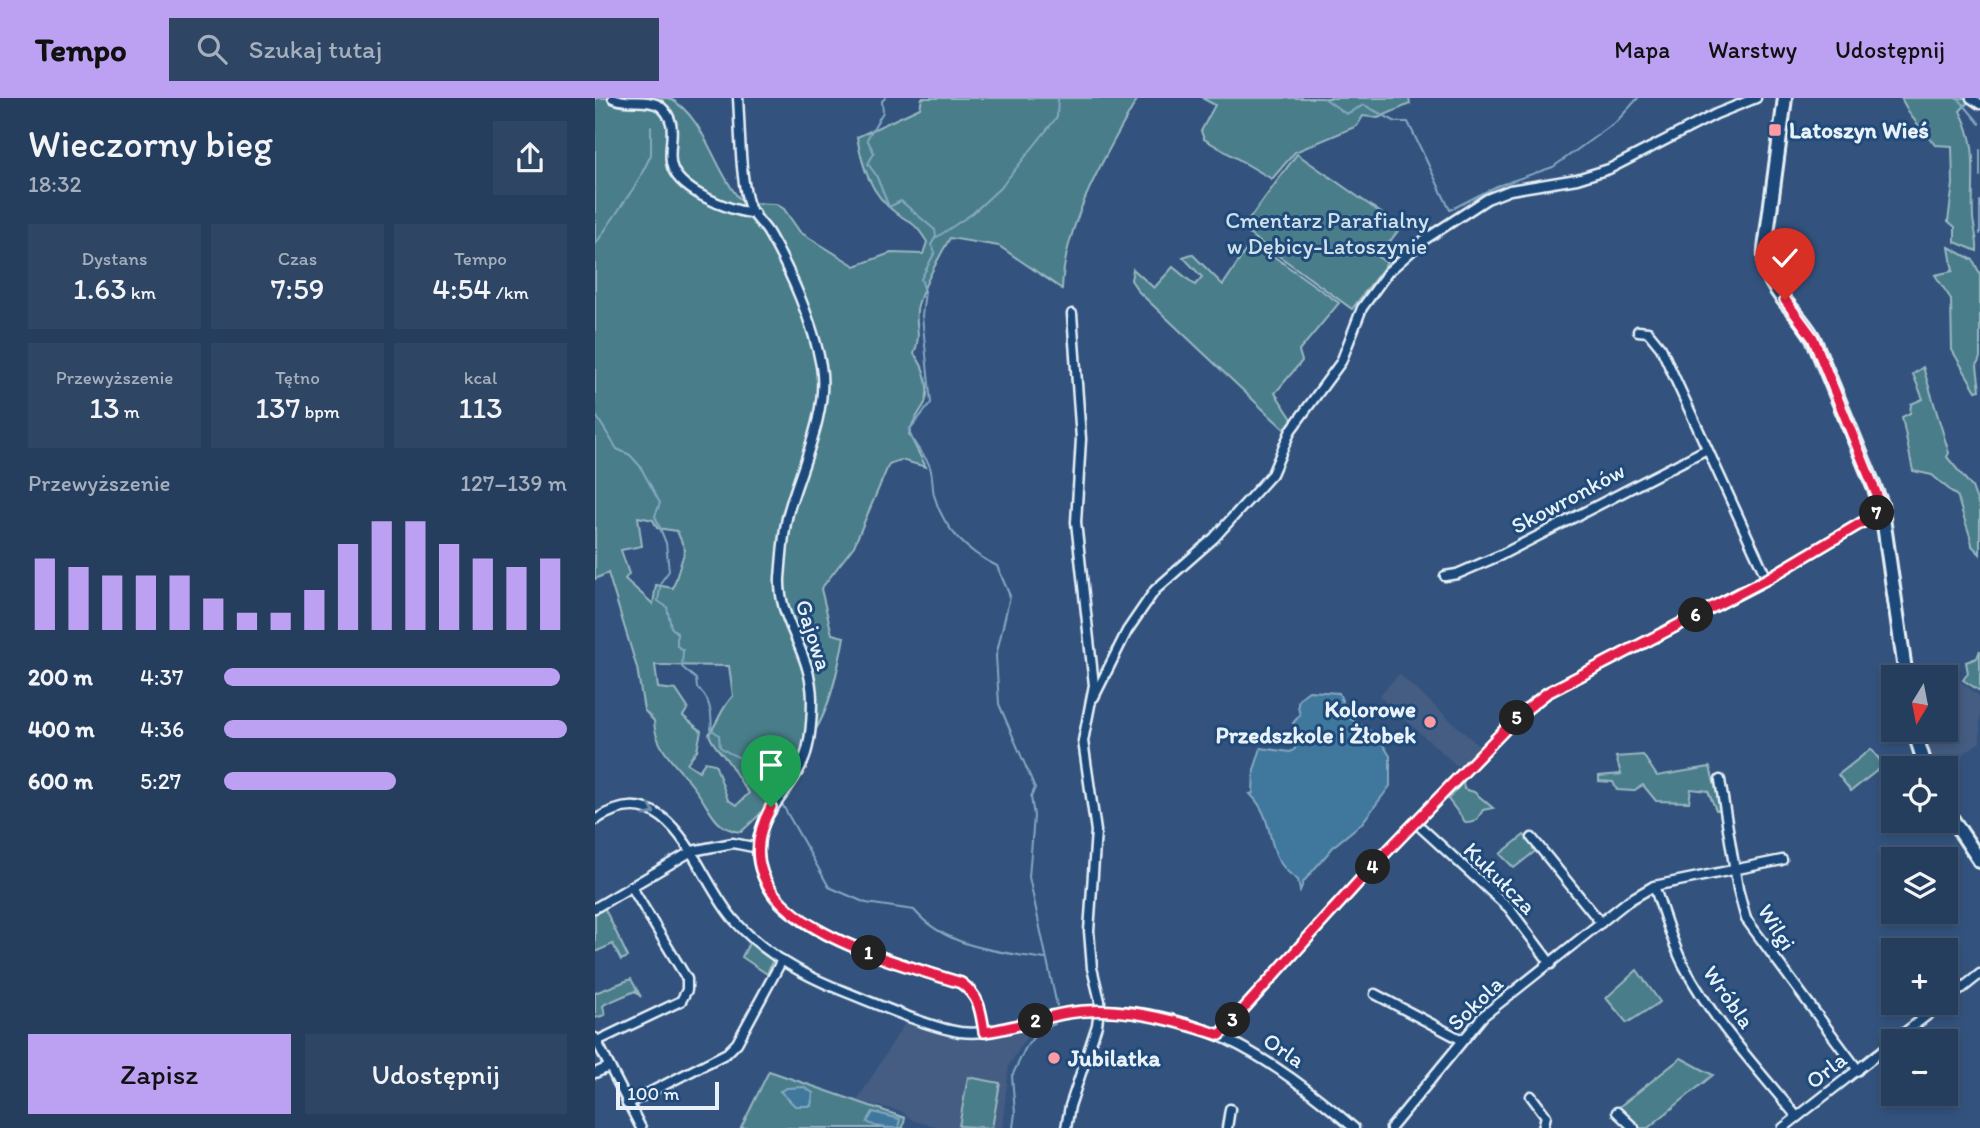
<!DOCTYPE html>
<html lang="pl">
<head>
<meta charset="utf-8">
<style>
	:root { --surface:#263e5e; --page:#2e4564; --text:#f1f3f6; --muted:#a4aebc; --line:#425773; --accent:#bca0f2 }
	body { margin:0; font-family:Itim,sans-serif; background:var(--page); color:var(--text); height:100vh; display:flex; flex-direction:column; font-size:26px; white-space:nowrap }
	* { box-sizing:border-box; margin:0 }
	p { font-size:23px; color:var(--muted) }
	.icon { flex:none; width:38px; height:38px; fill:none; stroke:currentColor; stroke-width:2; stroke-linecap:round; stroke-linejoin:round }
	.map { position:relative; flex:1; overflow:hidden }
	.panel { display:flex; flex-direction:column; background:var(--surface); width:595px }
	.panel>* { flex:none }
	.needle { width:46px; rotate:190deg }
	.buttons { position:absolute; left:1286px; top:567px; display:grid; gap:14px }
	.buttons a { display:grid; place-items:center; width:77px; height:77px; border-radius:0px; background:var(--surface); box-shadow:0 4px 10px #0003,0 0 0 2px var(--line); font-size:35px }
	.scale { position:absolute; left:21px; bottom:18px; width:103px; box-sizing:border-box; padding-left:7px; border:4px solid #e8f1f8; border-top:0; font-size:19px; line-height:24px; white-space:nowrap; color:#e8f1f8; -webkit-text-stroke:5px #1f4a7a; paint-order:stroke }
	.pin { position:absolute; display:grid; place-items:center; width:60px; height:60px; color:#fff; margin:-72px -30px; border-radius:50% 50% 50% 0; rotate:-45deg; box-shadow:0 0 7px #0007 }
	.pin .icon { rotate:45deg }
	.km { position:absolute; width:35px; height:35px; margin:-18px; border-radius:50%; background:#222; color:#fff; font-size:19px; line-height:35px; text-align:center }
	.round { display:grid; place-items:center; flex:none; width:74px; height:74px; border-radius:0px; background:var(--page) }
	.head { display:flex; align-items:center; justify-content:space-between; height:119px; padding:0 28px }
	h1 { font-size:38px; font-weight:600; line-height:52px }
	.figures { display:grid; grid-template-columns:repeat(3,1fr); gap:10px; height:119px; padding:7px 28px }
	.figures div { display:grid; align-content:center; border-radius:0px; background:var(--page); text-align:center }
	.figures b { font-size:30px; font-weight:600 }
	.figures small { font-size:19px; font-weight:400 }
	.figures p { font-size:19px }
	.chart { height:196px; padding:14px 28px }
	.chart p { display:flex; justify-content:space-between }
	.chart svg { width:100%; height:126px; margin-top:7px; stroke:var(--accent); stroke-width:6 }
	.primary-button { display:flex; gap:14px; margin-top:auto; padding:14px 28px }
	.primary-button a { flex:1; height:80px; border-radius:0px; background:var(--accent); color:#111; font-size:28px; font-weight:600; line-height:80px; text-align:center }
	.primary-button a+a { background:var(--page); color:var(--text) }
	ul { padding:0 28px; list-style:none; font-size:23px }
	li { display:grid; grid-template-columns:112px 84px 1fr; align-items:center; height:52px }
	li i { height:18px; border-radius:9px; background:var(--accent) }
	header { display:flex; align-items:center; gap:42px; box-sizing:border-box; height:98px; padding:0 35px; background:var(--accent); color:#111 }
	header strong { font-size:33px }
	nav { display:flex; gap:38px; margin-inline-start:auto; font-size:24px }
	.search { width:490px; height:63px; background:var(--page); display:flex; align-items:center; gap:18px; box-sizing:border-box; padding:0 24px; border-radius:0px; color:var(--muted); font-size:26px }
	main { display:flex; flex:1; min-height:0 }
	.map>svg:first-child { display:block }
	.built { fill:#445d83 }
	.green { fill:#4a7d8a; stroke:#99b7c1; stroke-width:2; fill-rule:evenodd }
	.water { fill:#41789d; stroke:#84a8c1; stroke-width:2 }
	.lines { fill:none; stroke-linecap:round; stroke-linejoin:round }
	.stream { stroke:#84a8c1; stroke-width:2 }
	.street-casing { stroke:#e8f1f8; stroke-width:13 }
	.secondary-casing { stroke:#e8f1f8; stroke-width:18 }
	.street { stroke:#1f4a7a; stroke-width:8 }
	.secondary { stroke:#1f4a7a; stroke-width:12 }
	.oneway { stroke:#6f8dac }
	.route-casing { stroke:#fff; stroke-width:14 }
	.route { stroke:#e11d48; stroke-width:9 }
	.poi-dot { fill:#ff9aa2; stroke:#1f4a7a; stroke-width:2.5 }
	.labels { text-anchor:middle; stroke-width:6; stroke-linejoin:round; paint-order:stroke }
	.poi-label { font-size:23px; font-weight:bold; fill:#e8f1f8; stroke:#1f4a7a; text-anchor:start }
	.park-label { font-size:23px; fill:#d0e0e8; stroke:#1f4a7a }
	.street-label { font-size:23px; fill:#e8f1f8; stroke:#1f4a7a }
</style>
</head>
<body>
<header>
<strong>Tempo</strong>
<div class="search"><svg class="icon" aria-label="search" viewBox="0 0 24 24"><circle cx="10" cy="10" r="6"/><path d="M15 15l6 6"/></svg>Szukaj tutaj</div>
<nav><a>Mapa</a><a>Warstwy</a><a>Udostępnij</a></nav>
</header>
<main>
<section class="panel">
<div class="head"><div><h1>Wieczorny bieg</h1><p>18:32</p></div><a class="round"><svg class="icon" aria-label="share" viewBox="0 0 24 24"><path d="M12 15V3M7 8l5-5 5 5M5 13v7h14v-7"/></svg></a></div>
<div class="figures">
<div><p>Dystans</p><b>1.63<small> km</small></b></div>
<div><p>Czas</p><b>7:59</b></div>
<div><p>Tempo</p><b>4:54<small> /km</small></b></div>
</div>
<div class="figures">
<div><p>Przewyższenie</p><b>13<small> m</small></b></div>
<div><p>Tętno</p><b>137<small> bpm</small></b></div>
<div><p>kcal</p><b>113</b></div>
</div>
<div class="chart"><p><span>Przewyższenie</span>127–139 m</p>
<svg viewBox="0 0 160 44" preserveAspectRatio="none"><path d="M5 44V19M15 44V22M25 44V25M35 44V25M45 44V25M55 44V33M65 44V38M75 44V38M85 44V30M95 44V14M105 44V6M115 44V6M125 44V14M135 44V19M145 44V22M155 44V19"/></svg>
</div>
<ul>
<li><b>200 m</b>4:37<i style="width:98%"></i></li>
<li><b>400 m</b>4:36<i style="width:100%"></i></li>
<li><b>600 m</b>5:27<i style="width:50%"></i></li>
</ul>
<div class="primary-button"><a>Zapisz</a><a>Udostępnij</a></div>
</section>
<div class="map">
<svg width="1385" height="1030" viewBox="0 0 1385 1030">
	<rect width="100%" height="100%" fill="#33537e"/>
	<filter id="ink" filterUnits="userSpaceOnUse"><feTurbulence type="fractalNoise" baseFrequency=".0143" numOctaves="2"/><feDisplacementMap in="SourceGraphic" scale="14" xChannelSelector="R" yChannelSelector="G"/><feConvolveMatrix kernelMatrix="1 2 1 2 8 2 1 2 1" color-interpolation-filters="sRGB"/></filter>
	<g filter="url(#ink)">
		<g class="built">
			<path d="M1350,575L1352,580L1359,578L1385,599V644L1352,667L1338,670L1326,632H1351V579H1328Z"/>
			<path d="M804,576L886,650L869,668L861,667L784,598Z"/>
			<path d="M311,923L356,939L376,941L437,930L414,967L407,1030H349L319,1023L306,1013L262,1003Z"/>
		</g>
		<g class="green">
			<path d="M0,0H74C109,18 119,70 143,99L150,105L181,106L189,111L205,134L260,168L296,155L328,156L332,144C320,125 319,127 301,115C276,97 267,68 262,39L325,10L327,0H543C511,55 469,127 467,191L404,148L355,140C346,155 324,196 322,212C320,230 327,235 319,256C329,267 336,291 330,305C324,316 317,323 314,336L331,369L306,362L294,366L259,448L226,491L237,536L249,539C244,567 233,625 211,643C203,679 173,710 146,734C137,733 128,730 122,723C114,714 108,701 100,691C84,669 60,652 59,623L49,612L42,570L13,475L0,481ZM43,419L58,422L62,430L82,433L90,452L78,490L61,487L58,506L30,481L34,476L26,452L47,448ZM60,567L134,568L138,598C126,610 124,623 114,636C118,649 127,654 134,665C141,675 145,685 154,695L142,707L133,702L120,666L110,664L104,673L92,665L102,652L106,633L88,618L93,610L81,592L63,590Z"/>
			<path d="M607,0H814L815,6L783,20L768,18L762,28L700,54L677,81L609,41L606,33L620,7Z"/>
			<path d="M1306,0H1377L1365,13C1385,51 1376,79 1378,120C1379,131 1383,142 1382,153L1360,144V129L1353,123L1358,86L1357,48L1340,47L1316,18Z"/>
			<path d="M702,56L806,129L783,159L792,165L757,211L647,131Z"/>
			<path d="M657,143L744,205L704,253L707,263L680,295L697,321L690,332L544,194L536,182L538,171L559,190L578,169L600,187L607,179L588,159L597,156L628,187Z"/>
			<path d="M1354,149L1378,162L1385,176V259L1382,268L1385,292L1381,293L1357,252L1356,201L1340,177L1358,173Z"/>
			<path d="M1328,269L1354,355L1352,359L1377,389L1385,411V456L1377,448C1378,442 1365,412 1363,399L1337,377L1318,373L1307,319L1315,315L1316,306L1328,301L1318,276Z"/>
			<path d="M1385,552V593L1368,582L1373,575L1371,564L1382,560Z"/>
			<path d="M1276,651L1289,667L1256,693L1243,677Z"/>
			<path d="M1048,657L1062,678L1115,669L1126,712H1121L1113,693L1096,691L1094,704L1061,703L1048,687L1038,693L1022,692L1018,684L1004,683V678L1026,676L1021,659Z"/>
			<path d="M868,684L869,691L879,694L898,710L888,712C884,718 882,725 871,725L853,701Z"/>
			<path d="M929,737L943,751L919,770L905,756Z"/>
			<path d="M9,809L33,859L26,862L18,846L0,854V814Z"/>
			<path d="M153,840L178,861L172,876L147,859L154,845Z"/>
			<path d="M1042,872L1065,904L1032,925L1011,900Z"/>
			<path d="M36,881L46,899L40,893L10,906L8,908L10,917L0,920V895Z"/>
			<path d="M1086,960L1118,977L1053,1030H1042L1024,1009Z"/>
			<path d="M174,973L310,1020L308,1030H146Z"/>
			<path d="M373,979L405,985L397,1030L364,1028Z"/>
		</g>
		<g class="water">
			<path d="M714,593L744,595L754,620L782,637L795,658V688L767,725L740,747L709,783L705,793L703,782C666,758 684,724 655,696L658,695L659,672L666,650L695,654L700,651L703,630L698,625L705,617C701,603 702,601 714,593Z"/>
			<path d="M209,989L218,995L216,1008H200L185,993L192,990Z"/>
			<path d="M278,1014L305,1021L303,1030C291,1030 282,1030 272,1024Z"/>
		</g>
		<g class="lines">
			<g class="stream">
				<path d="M290,0L287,3L288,14L272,41L279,55L273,66L281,77L294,109L306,103L340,132L341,138L336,147L340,154L326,181L330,193L327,218L336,305L314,332C318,350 331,356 335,369C338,378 337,388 339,397C348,430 371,453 402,468L415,498L401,558L404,606L440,690L436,699L439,718L434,779L462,908"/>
				<path d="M729,0L751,16L769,7L801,24H813L855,112L902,88L958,69L1021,24L1043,0"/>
				<path d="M1363,0L1385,26"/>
				<path d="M1385,52V78"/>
				<path d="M1385,103V136"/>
				<path d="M342,139L378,115L407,88L462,19L463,0"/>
				<path d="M0,147L42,85L56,57V29"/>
				<path d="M0,316L22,351L35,357L45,368L65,405L60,418L71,445L74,473L66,484L63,503L72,509L76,529L82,535V548L88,552L87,569L101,581L102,590C114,597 118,617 116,631L124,637L125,649C139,660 156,662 170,674L169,685L180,699"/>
				<path d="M187,706L234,789L271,805L319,812C351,850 405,854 451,861"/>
				<path d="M418,1030L420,1015L417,978L431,949L444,932L460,926"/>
			</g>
			<defs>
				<g id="street">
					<path d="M18,0C33,7 51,0 65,8C85,25 73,43 76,64C80,93 135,112 160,116"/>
					<path d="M143,0C145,28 145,86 155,110C159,119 169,127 174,136C195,172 219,227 226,268C234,312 206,370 194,412C188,432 187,458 185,480C183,523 216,552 217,601C217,622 216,649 206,668C183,712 142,733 174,791C198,837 317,869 366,885C384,898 386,913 389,934"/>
					<path d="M1376,0L1385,6"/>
					<path d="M1043,233L1053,234L1066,250L1172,481"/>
					<path d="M850,478L862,476L906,457L1112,351"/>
					<path d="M499,599L532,533L560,492L619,440L677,376L696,332L746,264L767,210L793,174L810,159L829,142L892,101L915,92L982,81L1014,71L1121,16L1161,0"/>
					<path d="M1125,682L1143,791L1151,821L1263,972"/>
					<path d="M0,722C78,671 101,780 140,823C165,851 201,873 236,888C269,901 332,929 365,934C404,939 441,918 479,914C595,903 676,959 759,1030"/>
					<path d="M821,725L914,810L956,866"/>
					<path d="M937,740L1006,825"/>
					<path d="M1059,788C1069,815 1076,843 1089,868C1118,923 1163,971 1202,1019"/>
					<path d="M0,810L97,753L138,745L163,750"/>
					<path d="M780,896L867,942"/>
					<path d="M1351,903L1385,876"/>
					<path d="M625,937L776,770L923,618L952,595L1172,481L1288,412"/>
					<path d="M0,940L46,1030"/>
					<path d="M2,943L86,903L92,892V881L36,788"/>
					<path d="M1299,943L1348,905"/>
					<path d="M0,975L14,969"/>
					<path d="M936,998L951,1018L948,1030"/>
					<path d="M32,1006L132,955L142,945L187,862"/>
					<path d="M1022,1014L1039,1030"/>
					<path d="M471,1030L475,1008L502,927L505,903L497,870L494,833L501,733L488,643L499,587L481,424L486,341L477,216"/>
					<path d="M632,1030L635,1011"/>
					<path d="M796,1030L888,918L1033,803L1059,788L1187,762"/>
					<path d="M1188,1030L1298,944"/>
				</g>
				<g id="secondary">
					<path d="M1190,0L1170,151C1167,191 1201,209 1218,240L1286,406L1311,579"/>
					<path d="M1319,632L1331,670"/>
					<path d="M1351,712L1385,763"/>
				</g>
			</defs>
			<use href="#street" class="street-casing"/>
			<use href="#secondary" class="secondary-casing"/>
			<use href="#street" class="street"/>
			<use href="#secondary" class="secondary"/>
		</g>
		<defs><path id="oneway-chevron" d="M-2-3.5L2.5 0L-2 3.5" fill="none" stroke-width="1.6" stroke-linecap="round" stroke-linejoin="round" transform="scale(1.75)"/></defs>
		<use class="oneway" href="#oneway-chevron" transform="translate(55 713) rotate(24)"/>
	</g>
	<g class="lines" filter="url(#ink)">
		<defs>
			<path id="route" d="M176,709C115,821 292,861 366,885C384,898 386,912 389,934C417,931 444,920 472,915C522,906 579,922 625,937L776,770L923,618L952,595L1172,481L1288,412L1218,240L1190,202"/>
		</defs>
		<use href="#route" class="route-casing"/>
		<use href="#route" class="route"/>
	</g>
	<g class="poi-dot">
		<rect x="1173" y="25" width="14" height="14" rx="3.5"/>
		<circle cx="835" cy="624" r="7"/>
		<circle cx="459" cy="960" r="7"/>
	</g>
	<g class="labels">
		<g class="poi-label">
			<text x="1194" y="40">Latoszyn Wieś</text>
			<text x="821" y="619" text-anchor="end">Kolorowe<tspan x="821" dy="26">Przedszkole i Żłobek</tspan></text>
			<text x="473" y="968">Jubilatka</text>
		</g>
		<g class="park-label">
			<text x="732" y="130">Cmentarz Parafialny<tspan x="732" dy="26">w Dębicy-Latoszynie</tspan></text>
		</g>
		<g class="street-label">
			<text transform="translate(973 400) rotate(-28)" y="8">Skowronków</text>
			<text transform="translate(219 537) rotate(72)" y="8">Gajowa</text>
			<text transform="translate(905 780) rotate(45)" y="8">Kukułcza</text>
			<text transform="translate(1182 829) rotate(58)" y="8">Wilgi</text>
			<text transform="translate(1134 899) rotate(55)" y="8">Wróbla</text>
			<text transform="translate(880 905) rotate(-44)" y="8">Sokola</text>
			<text transform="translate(689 952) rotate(34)" y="8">Orla</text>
			<text transform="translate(1231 972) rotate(-38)" y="8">Orla</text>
		</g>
	</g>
</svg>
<div class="buttons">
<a><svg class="needle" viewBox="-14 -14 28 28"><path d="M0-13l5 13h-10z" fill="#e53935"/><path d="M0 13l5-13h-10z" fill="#a4aebc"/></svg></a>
<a><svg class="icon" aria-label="locate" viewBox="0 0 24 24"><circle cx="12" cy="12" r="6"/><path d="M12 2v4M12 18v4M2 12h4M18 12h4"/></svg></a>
<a><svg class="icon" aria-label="layers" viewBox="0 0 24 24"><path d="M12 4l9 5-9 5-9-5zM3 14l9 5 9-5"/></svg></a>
<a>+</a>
<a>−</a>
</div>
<div class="scale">100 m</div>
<div class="pin" style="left:176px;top:709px;background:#1e9e55"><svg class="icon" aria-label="arrive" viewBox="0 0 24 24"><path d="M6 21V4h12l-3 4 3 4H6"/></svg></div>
<div class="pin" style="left:1190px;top:202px;background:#d93025"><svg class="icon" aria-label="check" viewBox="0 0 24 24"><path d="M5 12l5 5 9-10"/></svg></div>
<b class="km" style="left:274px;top:855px">1</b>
<b class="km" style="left:441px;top:923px">2</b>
<b class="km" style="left:638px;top:922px">3</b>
<b class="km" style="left:778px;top:769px">4</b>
<b class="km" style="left:922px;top:620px">5</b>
<b class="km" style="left:1101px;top:517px">6</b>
<b class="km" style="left:1282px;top:415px">7</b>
</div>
</main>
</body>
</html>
